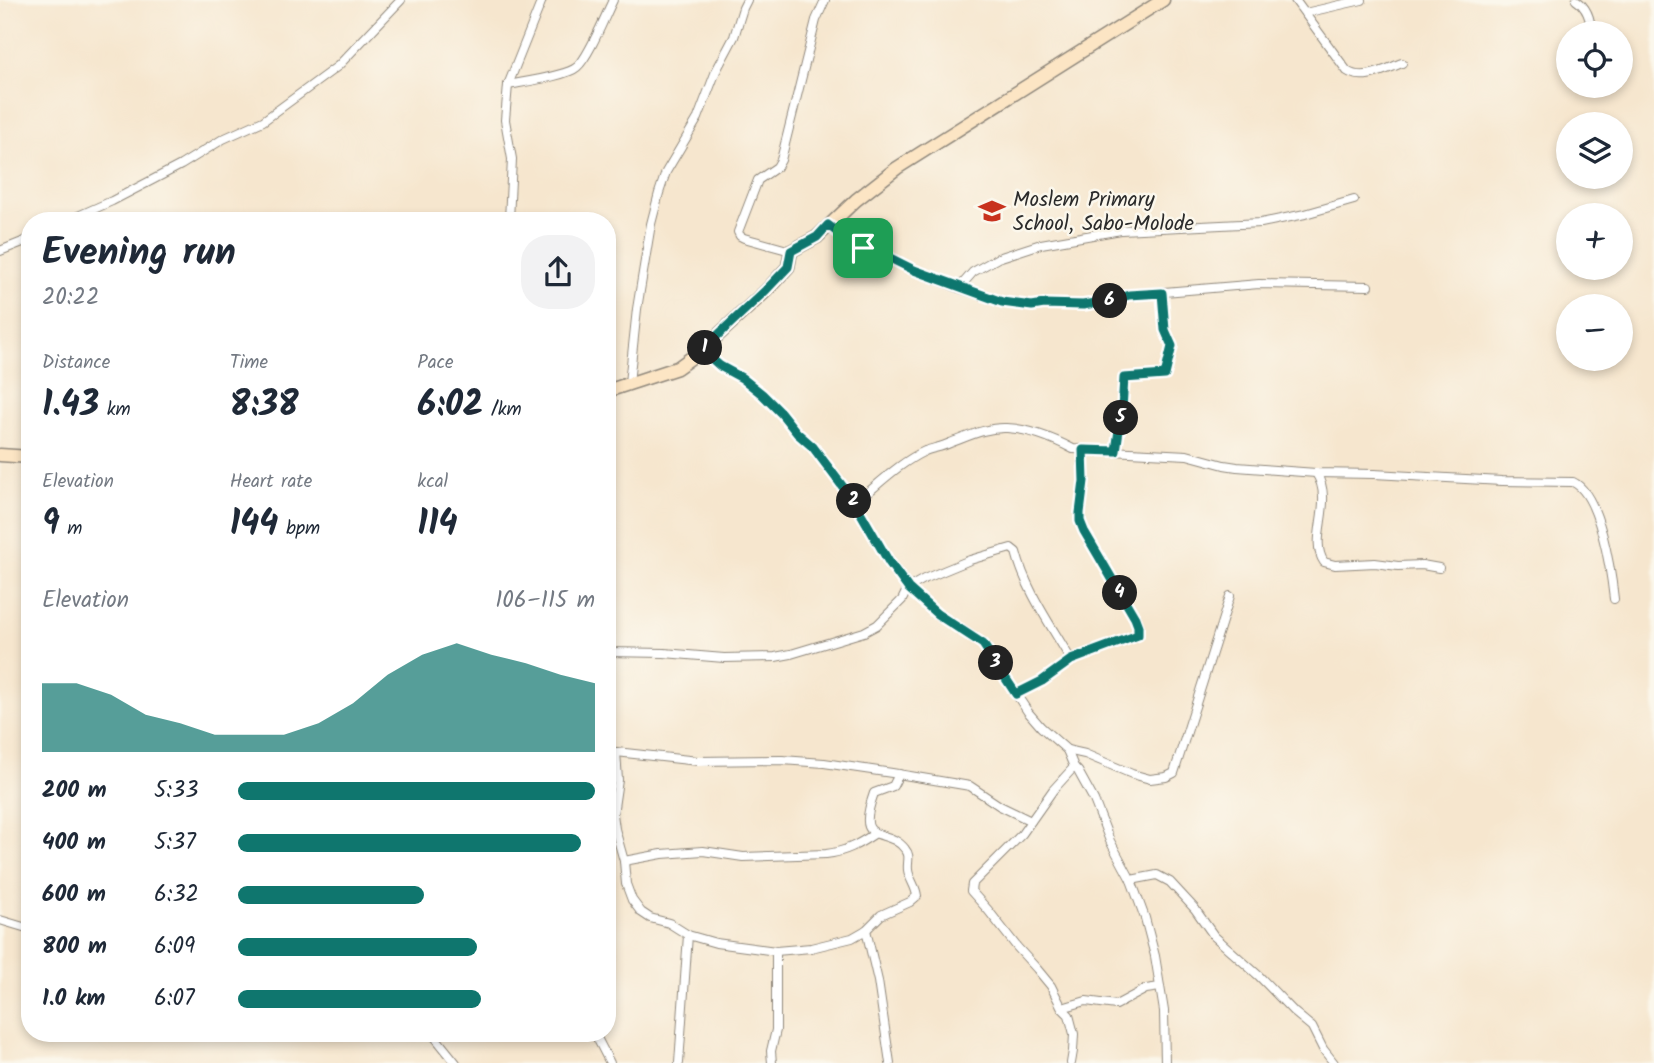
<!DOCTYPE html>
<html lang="en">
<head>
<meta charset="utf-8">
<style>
	:root { --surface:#fff; --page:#f2f2f3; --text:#1f2937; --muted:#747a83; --accent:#0f766e }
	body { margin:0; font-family:Kalam,sans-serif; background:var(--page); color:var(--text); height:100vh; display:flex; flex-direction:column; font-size:26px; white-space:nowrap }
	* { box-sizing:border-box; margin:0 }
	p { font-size:23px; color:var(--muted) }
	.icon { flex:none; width:38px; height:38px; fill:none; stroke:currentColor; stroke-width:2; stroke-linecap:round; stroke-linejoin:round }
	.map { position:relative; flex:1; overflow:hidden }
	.panel { position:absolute; left:21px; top:212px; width:595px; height:830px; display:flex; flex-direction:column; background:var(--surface); border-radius:28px; box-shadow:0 4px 10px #0003 }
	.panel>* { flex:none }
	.controls { position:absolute; left:1556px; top:21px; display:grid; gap:14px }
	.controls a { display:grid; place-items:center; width:77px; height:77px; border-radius:50%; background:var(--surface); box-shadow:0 4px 10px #0003; font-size:35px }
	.pin { position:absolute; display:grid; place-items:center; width:60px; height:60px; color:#fff; margin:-30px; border-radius:14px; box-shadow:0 4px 10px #0006 }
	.km { position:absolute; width:35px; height:35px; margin:-18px; border-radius:50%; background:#222; color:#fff; font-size:19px; line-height:35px; text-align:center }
	.round { display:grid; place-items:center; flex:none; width:74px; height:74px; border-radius:28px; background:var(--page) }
	.overview { display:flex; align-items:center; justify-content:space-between; height:119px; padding:0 21px }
	h1 { font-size:38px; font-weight:700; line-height:52px }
	.stats { display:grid; grid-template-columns:repeat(3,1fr); gap:10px; height:119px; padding:7px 21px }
	.stats div { display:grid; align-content:center }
	.stats b { font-size:35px; font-weight:700 }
	.stats small { font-size:19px; font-weight:400 }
	.stats p { font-size:19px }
	.chart { height:196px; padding:14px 21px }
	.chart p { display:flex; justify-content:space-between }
	.chart svg { width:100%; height:126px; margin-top:7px; fill:var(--accent); opacity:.7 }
	ul { padding:0 21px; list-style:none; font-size:23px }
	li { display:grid; grid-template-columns:112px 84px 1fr; align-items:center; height:52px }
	li i { height:18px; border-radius:9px; background:var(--accent) }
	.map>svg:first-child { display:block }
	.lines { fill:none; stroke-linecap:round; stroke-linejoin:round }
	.street-casing { stroke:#90887c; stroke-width:10 }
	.secondary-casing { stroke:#90887c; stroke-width:15 }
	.street { stroke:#fff; stroke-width:8 }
	.secondary { stroke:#fce5c4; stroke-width:12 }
	.route-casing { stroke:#fff; stroke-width:14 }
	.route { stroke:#0f766e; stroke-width:9 }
	.labels { text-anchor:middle; stroke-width:5; stroke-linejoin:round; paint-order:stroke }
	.poi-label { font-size:21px; fill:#2b2b2b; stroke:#fbf7ec; text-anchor:start }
</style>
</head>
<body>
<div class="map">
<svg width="1654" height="1063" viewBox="0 0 1654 1063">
	<rect width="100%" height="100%" fill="#fbf7ec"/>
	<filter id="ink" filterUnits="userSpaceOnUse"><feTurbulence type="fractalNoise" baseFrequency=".0143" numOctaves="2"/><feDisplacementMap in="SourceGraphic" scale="14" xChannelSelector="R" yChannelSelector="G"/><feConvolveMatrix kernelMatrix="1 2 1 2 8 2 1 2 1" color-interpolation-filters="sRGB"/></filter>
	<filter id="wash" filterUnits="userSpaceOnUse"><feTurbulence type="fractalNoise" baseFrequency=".00686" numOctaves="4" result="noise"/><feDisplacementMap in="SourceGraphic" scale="28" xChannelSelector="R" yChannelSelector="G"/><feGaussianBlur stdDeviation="1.57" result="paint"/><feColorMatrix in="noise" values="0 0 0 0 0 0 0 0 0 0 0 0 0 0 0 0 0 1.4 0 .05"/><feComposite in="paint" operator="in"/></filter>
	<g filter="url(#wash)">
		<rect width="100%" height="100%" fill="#f6e6ce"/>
	</g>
	<g filter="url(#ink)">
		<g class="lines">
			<defs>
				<g id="street">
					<path d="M1295,0L1347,71C1363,82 1386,69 1402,63"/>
					<path d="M1576,0C1588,8 1591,20 1591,33"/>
					<path d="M1305,13L1362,0"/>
					<path d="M508,85C523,82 567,76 577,67C589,57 605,16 613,0"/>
					<path d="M69,220L112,201L181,165L223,139L263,121L338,66L401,0"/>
					<path d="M509,220L512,159L505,120L508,85L542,0"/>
					<path d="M828,225L849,241L863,248L882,254L914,270L959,288L1002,302L1032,306L1044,304L1083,305L1113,300L1129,295L1259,284L1368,286"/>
					<path d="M0,251L30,239"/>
					<path d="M791,251L744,238L740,236L738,232L758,180L777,167L781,160L816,20L825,0"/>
					<path d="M959,288L973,272L998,258L1041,244L1121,230L1261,223L1305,214L1354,200"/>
					<path d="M702,350L720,366L742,378L762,394L781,413L797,433L813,447L855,503L889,562L908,588L937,614L983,644L1028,712L1041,727L1067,750L1074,767L1078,771L1094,800L1110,841L1131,880L1145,918L1155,956L1164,1011L1165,1063"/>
					<path d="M629,383L637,309L651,224L659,193L666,172L698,118L716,71L734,37L743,8L747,0"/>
					<path d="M1116,451L1122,409L1124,378L1165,375L1172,346L1165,330L1162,293"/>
					<path d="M1316,473C1335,502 1308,539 1324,562L1335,565L1375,563L1398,566L1422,565L1439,568"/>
					<path d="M855,503C877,486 899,463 925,451C933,448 942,447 950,443C969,436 987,427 1007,428C1029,429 1054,439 1073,449L1187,455L1224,465L1237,467L1316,473L1374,474L1502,481L1573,482C1600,494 1611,572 1614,599"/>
					<path d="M607,652L664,653L724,658L775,657L791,654L864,632L877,625L902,600L908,588L924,579L970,560L1011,548L1016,552C1026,591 1051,625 1071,660"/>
					<path d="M1016,694L1042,681L1071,660L1138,635V626L1135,618L1084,531L1080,521V513L1084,481L1083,450"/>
					<path d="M1067,750L1085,754L1132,774L1150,779L1166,777L1174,773L1230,596"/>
					<path d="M607,751L698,761L782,760L824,763L892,773L970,786L1000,806L1031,821"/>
					<path d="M616,752L618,780L613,814L615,829L624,861L626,884L632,900L641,912L650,918L669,923L688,935L716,943L776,951L811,948L852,938L866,930L881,915L910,902L917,896C916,886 909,879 908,870C907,861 911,856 905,849C887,825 854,849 874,793L893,786L899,774"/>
					<path d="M624,861L662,854L703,851L743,857L826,854C845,852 859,844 874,834"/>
					<path d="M1131,880L1157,875L1170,882L1195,909L1214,936L1259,976L1294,1012L1312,1027L1323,1049L1334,1063"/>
					<path d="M0,920L30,929"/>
					<path d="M866,930L878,981L890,1063"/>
					<path d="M1062,1008L1086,1001L1116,1005L1146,989L1160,987"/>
					<path d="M431,1032L456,1063"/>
					<path d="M594,1032L610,1063"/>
					<path d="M679,1063L688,935"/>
					<path d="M772,1063L771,1051L776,1030V951"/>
					<path d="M1071,1063L1073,1051L1074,1034L1069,1015L1062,1008L1051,986L1037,969L1017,947L988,910L971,891L972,884L1022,834L1053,790L1074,767"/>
				</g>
				<g id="secondary">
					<path d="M607,391L677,368L702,350L767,290L788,267L791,251L817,237L856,200L897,168L1163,0"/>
					<path d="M0,455L30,457"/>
				</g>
			</defs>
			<use href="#street" class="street-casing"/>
			<use href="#secondary" class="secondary-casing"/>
			<use href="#street" class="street"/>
			<use href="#secondary" class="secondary"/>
		</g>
	</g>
	<g class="lines" filter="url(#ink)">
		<defs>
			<path id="route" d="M828,225L849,241L863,248L882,254L914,270L1002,302L1032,306L1044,304L1083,305L1113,300L1129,295L1162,293L1165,330L1172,346L1165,375L1124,378L1122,409L1116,451L1083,450L1084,481L1080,513V521L1084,531L1135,618L1138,626V635L1071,660L1042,681L1016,694L983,644L937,614L908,588L889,562L855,503L813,447L797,433L781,413L762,394L742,378L720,366L702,350L766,290L788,267L791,251L817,237Z"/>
		</defs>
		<use href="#route" class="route-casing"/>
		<use href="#route" class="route"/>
	</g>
	<defs>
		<symbol id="school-bare" viewBox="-9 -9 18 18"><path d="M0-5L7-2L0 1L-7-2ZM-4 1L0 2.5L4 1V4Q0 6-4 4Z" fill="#c8321e" stroke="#fbf7ec" stroke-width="2.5" paint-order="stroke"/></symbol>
	</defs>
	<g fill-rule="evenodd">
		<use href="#school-bare" x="973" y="192" width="38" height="38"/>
	</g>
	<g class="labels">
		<g class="poi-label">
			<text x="1013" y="206">Moslem Primary<tspan x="1013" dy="24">School, Sabo-Molode</tspan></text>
		</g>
	</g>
</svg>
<div class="controls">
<a><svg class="icon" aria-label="locate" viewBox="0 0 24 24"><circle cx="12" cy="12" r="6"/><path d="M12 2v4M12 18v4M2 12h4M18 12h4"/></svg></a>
<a><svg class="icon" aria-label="layers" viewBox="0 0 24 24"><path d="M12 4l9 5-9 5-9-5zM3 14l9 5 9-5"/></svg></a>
<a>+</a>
<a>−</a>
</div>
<div class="pin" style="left:863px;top:248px;background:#1e9e55"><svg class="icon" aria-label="arrive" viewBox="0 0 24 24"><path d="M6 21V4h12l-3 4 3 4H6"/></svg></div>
<b class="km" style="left:705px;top:348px">1</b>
<b class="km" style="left:854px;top:501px">2</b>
<b class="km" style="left:996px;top:663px">3</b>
<b class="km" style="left:1120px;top:593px">4</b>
<b class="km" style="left:1121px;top:418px">5</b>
<b class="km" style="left:1110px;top:301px">6</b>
<section class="panel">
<div class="overview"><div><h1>Evening run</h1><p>20:22</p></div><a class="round"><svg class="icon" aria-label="share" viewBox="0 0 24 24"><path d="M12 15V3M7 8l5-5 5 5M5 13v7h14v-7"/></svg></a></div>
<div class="stats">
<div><p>Distance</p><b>1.43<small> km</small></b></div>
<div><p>Time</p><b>8:38</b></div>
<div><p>Pace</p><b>6:02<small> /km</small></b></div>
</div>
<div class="stats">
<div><p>Elevation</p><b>9<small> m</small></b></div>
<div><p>Heart rate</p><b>144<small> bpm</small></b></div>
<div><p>kcal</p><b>114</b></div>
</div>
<div class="chart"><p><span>Elevation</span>106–115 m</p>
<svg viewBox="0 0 160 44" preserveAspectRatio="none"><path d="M0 44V20L10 20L20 24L30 31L40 34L50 38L60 38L70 38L80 34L90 27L100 17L110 10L120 6L130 10L140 13L150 17L160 20V44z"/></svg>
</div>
<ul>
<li><b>200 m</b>5:33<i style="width:100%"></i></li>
<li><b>400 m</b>5:37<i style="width:96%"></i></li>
<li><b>600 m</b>6:32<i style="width:52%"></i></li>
<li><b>800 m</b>6:09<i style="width:67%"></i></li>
<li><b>1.0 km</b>6:07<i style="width:68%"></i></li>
</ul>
</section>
</div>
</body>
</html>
